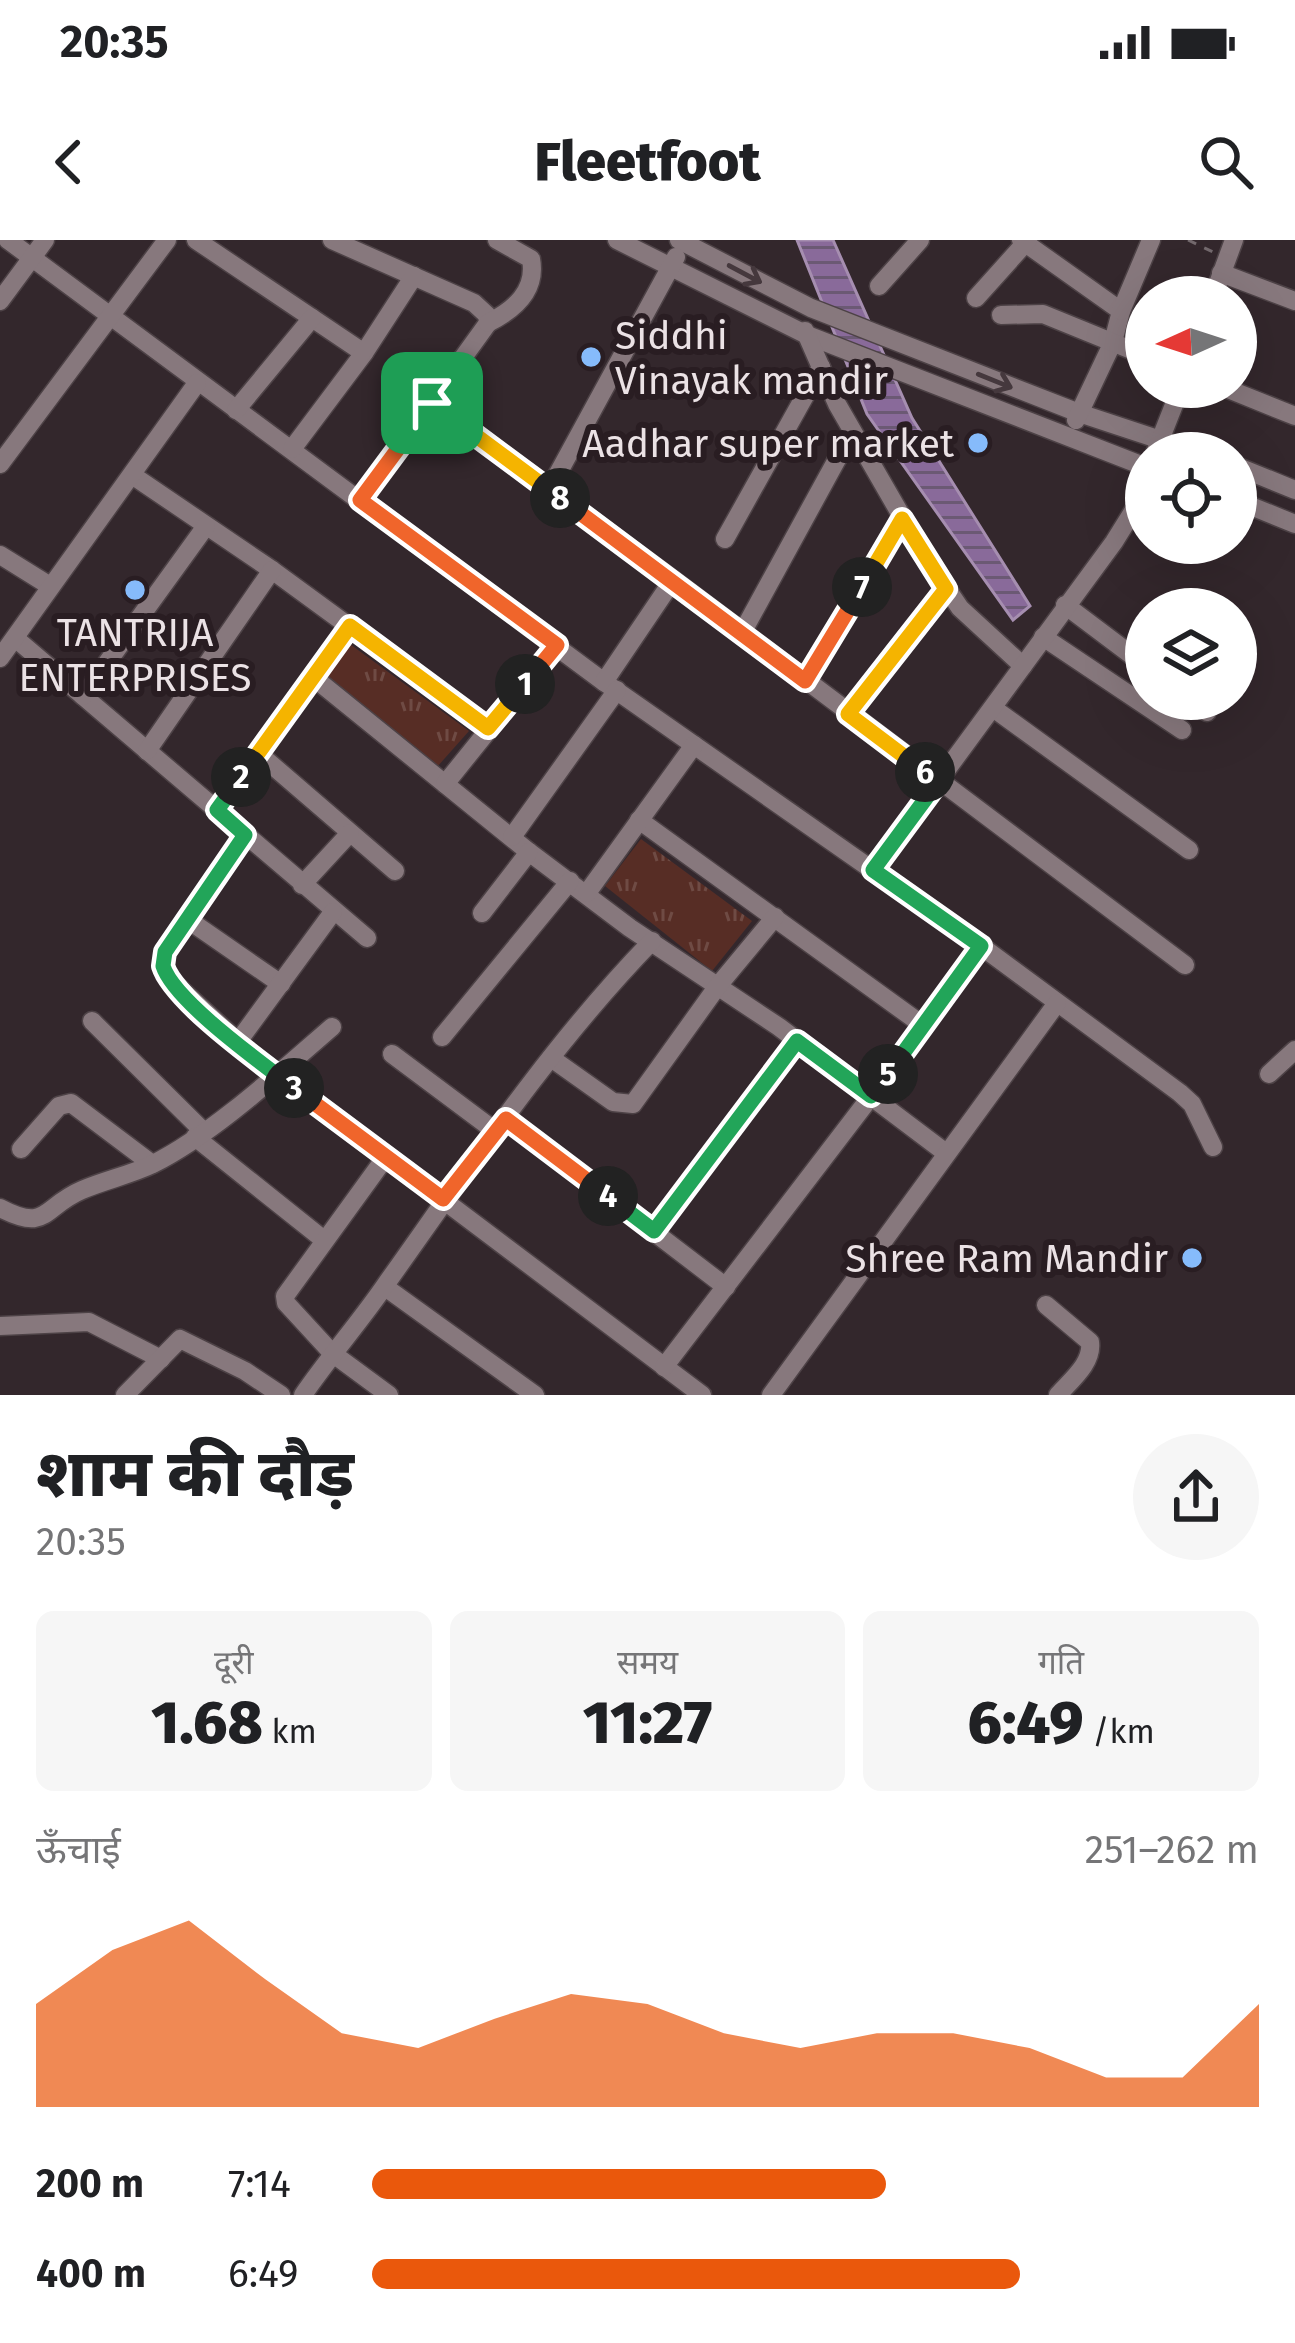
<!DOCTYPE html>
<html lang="hi">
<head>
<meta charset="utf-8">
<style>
	:root { --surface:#fff; --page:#f6f6f6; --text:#202124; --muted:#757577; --accent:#ea580c }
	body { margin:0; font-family:"Fira Sans","Noto Sans Devanagari",sans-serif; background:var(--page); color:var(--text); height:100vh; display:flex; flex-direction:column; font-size:45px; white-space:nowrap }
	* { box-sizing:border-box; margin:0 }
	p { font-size:39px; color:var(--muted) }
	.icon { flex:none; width:66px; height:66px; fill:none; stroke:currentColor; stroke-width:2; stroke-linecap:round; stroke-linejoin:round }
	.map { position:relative; height:1155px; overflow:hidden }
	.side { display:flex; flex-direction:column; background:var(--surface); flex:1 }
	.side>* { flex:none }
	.needle { width:78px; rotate:267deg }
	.fabs { position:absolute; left:1125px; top:36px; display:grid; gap:24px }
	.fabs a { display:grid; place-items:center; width:132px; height:132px; border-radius:50%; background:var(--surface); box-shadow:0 12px 48px #0002; font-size:60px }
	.pin { position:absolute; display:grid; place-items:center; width:102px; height:102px; color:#fff; margin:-51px; border-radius:24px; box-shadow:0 6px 18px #0006 }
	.km { position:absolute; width:60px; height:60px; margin:-30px; border-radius:50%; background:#222; color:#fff; font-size:33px; line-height:60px; text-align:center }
	.round { display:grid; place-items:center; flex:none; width:126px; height:126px; border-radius:63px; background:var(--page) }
	.headline { display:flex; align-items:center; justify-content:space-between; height:204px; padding:0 36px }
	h1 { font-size:66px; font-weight:800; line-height:90px }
	.stats { display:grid; grid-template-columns:repeat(3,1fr); gap:18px; height:204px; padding:12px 36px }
	.stats div { display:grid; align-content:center; border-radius:18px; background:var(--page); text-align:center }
	.stats b { font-size:60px; font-weight:800 }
	.stats small { font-size:33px; font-weight:400 }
	.stats p { font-size:33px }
	.chart { height:336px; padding:24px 36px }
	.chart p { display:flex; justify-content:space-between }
	.chart svg { width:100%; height:216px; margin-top:12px; fill:var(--accent); opacity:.7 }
	ul { padding:0 36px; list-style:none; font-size:39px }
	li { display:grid; grid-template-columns:192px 144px 1fr; align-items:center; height:90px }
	li i { height:30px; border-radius:15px; background:var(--accent) }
	.status { display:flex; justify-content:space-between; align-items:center; height:84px; padding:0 60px; background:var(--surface); direction:ltr }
	.status svg { height:33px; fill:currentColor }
	header { display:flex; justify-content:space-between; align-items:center; height:156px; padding:0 36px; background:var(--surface); font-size:54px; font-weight:800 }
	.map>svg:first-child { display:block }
	.grass { fill:url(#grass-tufts) }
	.water { fill:url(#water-rules); stroke:#a68eb0; stroke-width:3 }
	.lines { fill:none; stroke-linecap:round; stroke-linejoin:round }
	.minor-casing { stroke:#4d4246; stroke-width:21 }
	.path { stroke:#73696d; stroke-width:3; stroke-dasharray:9 9; stroke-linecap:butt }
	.minor { stroke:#87787d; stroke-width:18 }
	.oneway { stroke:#45383d }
	.split-1-casing { stroke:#fff; stroke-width:24 }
	.split-2-casing { stroke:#fff; stroke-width:24 }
	.split-3-casing { stroke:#fff; stroke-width:24 }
	.split-4-casing { stroke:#fff; stroke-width:24 }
	.split-5-casing { stroke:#fff; stroke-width:24 }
	.split-6-casing { stroke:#fff; stroke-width:24 }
	.split-7-casing { stroke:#fff; stroke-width:24 }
	.split-8-casing { stroke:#fff; stroke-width:24 }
	.split-9-casing { stroke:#fff; stroke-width:24 }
	.split-1 { stroke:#f0652b; stroke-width:15 }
	.split-2 { stroke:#f5b400; stroke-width:15 }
	.split-3 { stroke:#22a559; stroke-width:15 }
	.split-4 { stroke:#f0652b; stroke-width:15 }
	.split-5 { stroke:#22a559; stroke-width:15 }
	.split-6 { stroke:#22a559; stroke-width:15 }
	.split-7 { stroke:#f5b400; stroke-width:15 }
	.split-8 { stroke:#f0652b; stroke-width:15 }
	.split-9 { stroke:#f5b400; stroke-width:15 }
	.poi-dot { fill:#86bbfb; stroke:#291d22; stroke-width:4.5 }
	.labels { text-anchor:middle; stroke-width:12; stroke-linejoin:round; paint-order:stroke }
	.poi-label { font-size:39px; fill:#ebe2e5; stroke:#291d22; text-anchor:end }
</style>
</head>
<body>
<div class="status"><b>20:35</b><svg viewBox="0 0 49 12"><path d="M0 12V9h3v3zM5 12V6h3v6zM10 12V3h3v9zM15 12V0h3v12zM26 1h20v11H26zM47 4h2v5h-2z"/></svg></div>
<header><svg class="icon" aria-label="back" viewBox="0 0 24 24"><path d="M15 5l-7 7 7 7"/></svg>Fleetfoot<svg class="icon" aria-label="search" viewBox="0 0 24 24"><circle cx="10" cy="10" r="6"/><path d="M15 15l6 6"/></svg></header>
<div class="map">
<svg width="1295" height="1155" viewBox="0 0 1295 1155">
	<defs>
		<pattern id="grass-tufts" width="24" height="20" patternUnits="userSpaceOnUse" patternTransform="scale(3)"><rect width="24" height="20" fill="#572d25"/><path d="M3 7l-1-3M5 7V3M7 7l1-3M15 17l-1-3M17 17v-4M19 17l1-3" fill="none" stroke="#6f4b44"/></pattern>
		<pattern id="water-rules" width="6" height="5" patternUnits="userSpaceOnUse" patternTransform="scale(3)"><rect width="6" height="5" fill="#896a9a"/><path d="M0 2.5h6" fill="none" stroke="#6b5974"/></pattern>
	</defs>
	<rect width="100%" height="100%" fill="#33272c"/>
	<g class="grass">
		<path d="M347,402L469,491L437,527L324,438Z"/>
		<path d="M641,599L752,681L712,731L605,646Z"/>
	</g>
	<path class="water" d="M797,0H833L912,178L1030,366L1013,380L867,174Z"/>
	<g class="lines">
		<defs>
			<g id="minor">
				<path d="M8,0L604,442L981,706L1180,853L1192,864L1213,907"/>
				<path d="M196,0L364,113"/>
				<path d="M332,0L474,63L487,75L488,83L360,260"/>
				<path d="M617,0L807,95L1146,227"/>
				<path d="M679,0L811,68L1079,173L1200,213"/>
				<path d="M1021,0L1121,71L1113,102L1076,180"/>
				<path d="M1221,33L1295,61"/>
				<path d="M879,46L920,0"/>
				<path d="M1213,57L1234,0"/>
				<path d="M976,58L1028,0"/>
				<path d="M0,61L45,0"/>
				<path d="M1121,71L1151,0"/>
				<path d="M1001,75L1043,74L1146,116"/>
				<path d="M488,83C514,70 537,51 531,19L497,0"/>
				<path d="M805,91L837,164L924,315L960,368L1023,426"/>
				<path d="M1223,147L1295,176"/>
				<path d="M432,163L673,340L604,442"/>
				<path d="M236,170L312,78"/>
				<path d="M292,209L364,113L414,36"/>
				<path d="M1155,213L1181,147"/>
				<path d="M0,224L167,0"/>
				<path d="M1236,226L1295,250"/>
				<path d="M132,235L272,330L488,488"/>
				<path d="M549,250L676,17"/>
				<path d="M1236,260L1295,284"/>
				<path d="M725,299L821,127"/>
				<path d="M0,315L50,346"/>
				<path d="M673,340L1185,725"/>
				<path d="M1065,365L1146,426"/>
				<path d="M742,393L852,192"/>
				<path d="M1043,397L1182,490"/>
				<path d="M15,398L367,698"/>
				<path d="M0,418L197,143"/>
				<path d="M313,437L529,612L630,688L779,787L946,913"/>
				<path d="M805,441L902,279"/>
				<path d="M83,456L206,286"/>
				<path d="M1189,459L1207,472"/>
				<path d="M993,468L1189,610"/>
				<path d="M848,474L946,349"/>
				<path d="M147,511L272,330"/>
				<path d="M258,513L395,631"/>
				<path d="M445,544L557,405"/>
				<path d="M216,570L350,386"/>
				<path d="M639,580L924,786"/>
				<path d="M245,594L165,712V735L259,821L702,1155"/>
				<path d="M512,597L617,450"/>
				<path d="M873,630L1114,302L1137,265L1146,233"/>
				<path d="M302,645L350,593"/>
				<path d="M587,653L694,505"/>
				<path d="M482,673L529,612"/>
				<path d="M187,679L281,744"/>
				<path d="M92,781L203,891"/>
				<path d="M442,797L570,641"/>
				<path d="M237,803L333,672"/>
				<path d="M392,814L495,891"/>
				<path d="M551,818L613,862L633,864L717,747L775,677"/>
				<path d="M1269,834L1295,810"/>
				<path d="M506,879L726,1047"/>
				<path d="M195,897L324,1000"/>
				<path d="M21,909L59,866L71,863L152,924"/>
				<path d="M385,918L285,1056L286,1063L332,1113L389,1155"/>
				<path d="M0,968C48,993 42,967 82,950C105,940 130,935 153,924C213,894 281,831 332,787"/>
				<path d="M654,991L797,801"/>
				<path d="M385,1047L535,1155"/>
				<path d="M1046,1065L1090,1102C1093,1123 1071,1140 1058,1155"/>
				<path d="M0,1086L89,1082L161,1119"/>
				<path d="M664,1127L898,821L981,706"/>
				<path d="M125,1155L180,1099L245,1131L281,1155"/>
				<path d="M303,1155C329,1117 360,1082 386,1044C470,926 551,805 652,701"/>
				<path d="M771,1155L1057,763"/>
			</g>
		</defs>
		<use href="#minor" class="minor-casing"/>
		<path class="path" d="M1188,0L1215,13"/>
		<use href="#minor" class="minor"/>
	</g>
	<defs><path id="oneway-shaft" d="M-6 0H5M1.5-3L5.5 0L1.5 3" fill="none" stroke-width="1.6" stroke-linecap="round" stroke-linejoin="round" transform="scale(3)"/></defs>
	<g class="oneway">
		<use href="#oneway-shaft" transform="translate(745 34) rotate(28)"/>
		<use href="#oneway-shaft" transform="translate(995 141) rotate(22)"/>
	</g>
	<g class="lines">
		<defs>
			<path id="split-1" d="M432,163L360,260L557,405L525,444"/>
			<path id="split-2" d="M241,537L350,386L488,488L525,444"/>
			<path id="split-3" d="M241,537L217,570L245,595L165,712L163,726C174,761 263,824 294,848"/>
			<path id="split-4" d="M294,848L443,959L506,879L608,956"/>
			<path id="split-5" d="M608,956L654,991L797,801L871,856L888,834"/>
			<path id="split-6" d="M888,834L981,706L873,630L938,542L925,532"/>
			<path id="split-7" d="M862,347L902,279L946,349L848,474L925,532"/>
			<path id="split-8" d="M560,258L805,441L862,347"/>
			<path id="split-9" d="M432,163L560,258"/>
		</defs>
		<use href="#split-1" class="split-1-casing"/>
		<use href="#split-2" class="split-2-casing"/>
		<use href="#split-3" class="split-3-casing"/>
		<use href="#split-4" class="split-4-casing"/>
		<use href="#split-5" class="split-5-casing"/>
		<use href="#split-6" class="split-6-casing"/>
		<use href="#split-7" class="split-7-casing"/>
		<use href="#split-8" class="split-8-casing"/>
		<use href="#split-9" class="split-9-casing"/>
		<use href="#split-1" class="split-1"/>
		<use href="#split-2" class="split-2"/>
		<use href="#split-3" class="split-3"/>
		<use href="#split-4" class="split-4"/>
		<use href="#split-5" class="split-5"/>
		<use href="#split-6" class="split-6"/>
		<use href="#split-7" class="split-7"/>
		<use href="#split-8" class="split-8"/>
		<use href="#split-9" class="split-9"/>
	</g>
	<g class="poi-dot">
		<circle cx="591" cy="117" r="12"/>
		<circle cx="978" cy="203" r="12"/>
		<circle cx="135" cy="350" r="12"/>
		<circle cx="1192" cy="1018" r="12"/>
	</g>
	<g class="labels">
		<g class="poi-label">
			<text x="615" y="109" text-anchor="start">Siddhi<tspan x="615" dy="45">Vinayak mandir</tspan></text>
			<text x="954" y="217">Aadhar super market</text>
			<text x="135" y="406" text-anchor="middle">TANTRIJA<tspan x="135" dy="45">ENTERPRISES</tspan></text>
			<text x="1168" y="1032">Shree Ram Mandir</text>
		</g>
	</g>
</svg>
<div class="fabs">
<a><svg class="needle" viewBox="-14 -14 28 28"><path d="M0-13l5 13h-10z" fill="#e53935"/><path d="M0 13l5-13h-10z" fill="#757577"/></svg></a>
<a><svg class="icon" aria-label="locate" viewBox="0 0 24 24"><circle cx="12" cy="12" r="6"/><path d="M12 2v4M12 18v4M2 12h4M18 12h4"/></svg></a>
<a><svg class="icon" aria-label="layers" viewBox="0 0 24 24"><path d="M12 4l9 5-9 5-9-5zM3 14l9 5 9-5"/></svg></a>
</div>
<div class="pin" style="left:432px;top:163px;background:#1e9e55"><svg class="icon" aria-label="arrive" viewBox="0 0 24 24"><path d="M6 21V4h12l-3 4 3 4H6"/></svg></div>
<b class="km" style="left:525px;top:444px">1</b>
<b class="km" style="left:241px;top:537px">2</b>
<b class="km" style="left:294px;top:848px">3</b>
<b class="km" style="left:608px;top:956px">4</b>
<b class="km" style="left:888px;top:834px">5</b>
<b class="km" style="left:925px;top:532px">6</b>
<b class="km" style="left:862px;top:347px">7</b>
<b class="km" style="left:560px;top:258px">8</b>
</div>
<section class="side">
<div class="headline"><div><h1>शाम की दौड़</h1><p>20:35</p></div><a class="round"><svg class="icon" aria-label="share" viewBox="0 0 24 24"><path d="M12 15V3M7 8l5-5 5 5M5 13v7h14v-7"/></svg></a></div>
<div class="stats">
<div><p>दूरी</p><b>1.68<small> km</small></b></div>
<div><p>समय</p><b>11:27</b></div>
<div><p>गति</p><b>6:49<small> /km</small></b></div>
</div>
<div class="chart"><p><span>ऊँचाई</span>251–262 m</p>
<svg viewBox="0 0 160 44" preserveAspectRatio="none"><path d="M0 44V23L10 12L20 6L30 18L40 29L50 32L60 26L70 21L80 23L90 29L100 32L110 29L120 29L130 32L140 38L150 38L160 23V44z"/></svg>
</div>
<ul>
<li><b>200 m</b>7:14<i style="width:58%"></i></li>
<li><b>400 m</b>6:49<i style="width:73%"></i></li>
</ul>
</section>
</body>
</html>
